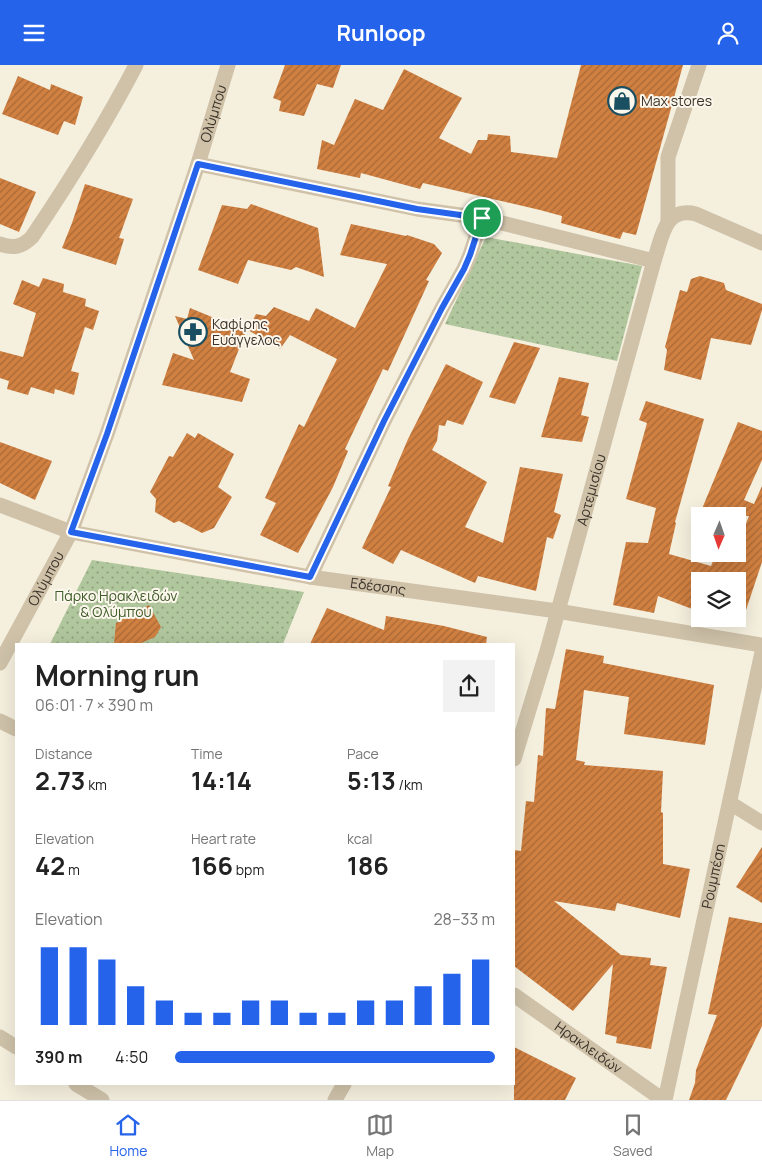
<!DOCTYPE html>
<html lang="en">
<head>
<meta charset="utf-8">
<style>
	:root { --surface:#fff; --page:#f2f2f2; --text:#222; --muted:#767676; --line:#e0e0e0; --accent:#2563eb }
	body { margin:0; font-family:Manrope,sans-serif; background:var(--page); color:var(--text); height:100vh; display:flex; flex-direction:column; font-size:19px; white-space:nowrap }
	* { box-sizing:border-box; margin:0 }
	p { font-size:16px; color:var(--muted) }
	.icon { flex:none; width:28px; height:28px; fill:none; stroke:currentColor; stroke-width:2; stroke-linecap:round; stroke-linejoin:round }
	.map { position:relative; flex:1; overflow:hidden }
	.side { position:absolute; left:15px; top:578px; width:500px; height:442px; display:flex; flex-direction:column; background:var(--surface); border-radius:0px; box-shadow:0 5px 20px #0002 }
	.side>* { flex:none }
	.needle { width:32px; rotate:182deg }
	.tools { position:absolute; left:691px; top:442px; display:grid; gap:10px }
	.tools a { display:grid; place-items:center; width:55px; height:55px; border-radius:0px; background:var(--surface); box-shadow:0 5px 20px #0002; font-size:25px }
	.pin { position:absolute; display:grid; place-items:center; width:42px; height:42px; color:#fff; margin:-21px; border:2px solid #fff; border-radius:50%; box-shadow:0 1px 5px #0007 }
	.round { display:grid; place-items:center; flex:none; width:52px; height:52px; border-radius:0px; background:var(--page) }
	.overview { display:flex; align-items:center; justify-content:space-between; height:85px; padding:0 20px }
	h1 { font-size:28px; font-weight:700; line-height:38px }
	.metrics { display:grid; grid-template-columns:repeat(3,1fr); gap:8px; height:85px; padding:5px 20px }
	.metrics div { display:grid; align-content:center }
	.metrics b { font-size:25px; font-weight:700 }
	.metrics small { font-size:14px; font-weight:400 }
	.metrics p { font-size:14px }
	.chart { height:140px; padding:10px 20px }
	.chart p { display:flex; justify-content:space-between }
	.chart svg { width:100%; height:90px; margin-top:5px; stroke:var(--accent); stroke-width:6 }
	ul { padding:0 20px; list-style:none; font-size:16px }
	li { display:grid; grid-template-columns:80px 60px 1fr; align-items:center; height:38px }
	li i { height:12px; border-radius:6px; background:var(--accent) }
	header { display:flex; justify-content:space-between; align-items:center; height:65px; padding:0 20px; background:var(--accent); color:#fff; font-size:22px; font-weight:700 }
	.tab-bar { display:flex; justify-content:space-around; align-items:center; height:70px; border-top:1px solid var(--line); background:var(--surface); font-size:14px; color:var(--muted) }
	.tab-bar a { display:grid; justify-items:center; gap:2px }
	.tab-bar .selected { color:var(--accent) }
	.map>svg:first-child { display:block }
	.green { fill:url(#green-dots) }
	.building { fill:url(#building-hatch) }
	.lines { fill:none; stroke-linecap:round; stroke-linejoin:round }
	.minor { stroke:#cfc2a9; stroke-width:15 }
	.route-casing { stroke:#fff; stroke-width:10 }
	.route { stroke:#2563eb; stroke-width:6 }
	.labels { text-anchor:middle; stroke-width:4; stroke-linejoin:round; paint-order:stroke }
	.poi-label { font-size:14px; fill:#3b3229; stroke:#fcf7ec; text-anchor:start }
	.street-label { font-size:14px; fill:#3b3229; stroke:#fcf7ec }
	.park-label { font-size:14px; fill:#405c2a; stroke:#fcf7ec }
</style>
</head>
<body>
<header><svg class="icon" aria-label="menu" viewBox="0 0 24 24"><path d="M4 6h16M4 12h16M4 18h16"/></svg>Runloop<svg class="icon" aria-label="person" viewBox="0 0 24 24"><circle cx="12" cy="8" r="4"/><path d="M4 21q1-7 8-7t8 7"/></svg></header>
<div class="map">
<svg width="762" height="1035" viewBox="0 0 762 1035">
	<defs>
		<pattern id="green-dots" width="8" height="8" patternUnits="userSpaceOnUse" patternTransform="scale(1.25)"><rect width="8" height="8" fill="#b0c69c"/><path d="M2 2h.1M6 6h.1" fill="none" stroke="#90a17f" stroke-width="1.8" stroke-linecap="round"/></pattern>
		<pattern id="building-hatch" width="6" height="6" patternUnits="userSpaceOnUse" patternTransform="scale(1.25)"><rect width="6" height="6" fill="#d08041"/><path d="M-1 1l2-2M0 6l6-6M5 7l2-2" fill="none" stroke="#aa6936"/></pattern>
	</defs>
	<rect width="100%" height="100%" fill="#f5efde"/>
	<g class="green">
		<path d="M486,172L642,201L617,296L445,259Z"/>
		<path d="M92,495L304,527L283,579H50Z"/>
	</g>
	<g class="building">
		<path d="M285,0H341L333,23L317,19L304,51L279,46L281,36L273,33Z"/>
		<path d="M581,0H683L636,170L623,167L620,174L561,158L562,151L540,145L423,118L420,124L361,108L360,113L317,104L322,75L334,80L355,34L383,45L404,4L462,33L439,73L471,89L478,75H487L488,69L510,71L511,87L557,93Z"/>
		<path d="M18,11L50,25L51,19L83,32L75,60L64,56L58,70L2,49Z"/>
		<path d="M0,113L36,127L19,167L0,159Z"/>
		<path d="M85,119L133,134L119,173L124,174L116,200L62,183L72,158Z"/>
		<path d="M251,139L318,163L324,212L296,202L291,205L248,195L238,219L198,205L222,140L247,144Z"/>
		<path d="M351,159L406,171L407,170L434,179L442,188L426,215L429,216L388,306L383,304L345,384L348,386L333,422L298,488L260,470L276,438L265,433L299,359L304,362L337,294L290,270L280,284L248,265L256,249L266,251L274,242L309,256L316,243L355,263L387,199L340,190Z"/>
		<path d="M700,211L724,218L726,225L762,239V245L751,280L711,273L701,315L664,305L667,285L665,282L680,225L687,227L691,214Z"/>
		<path d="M43,213L64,219L63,227L86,234L85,241L99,246L93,265L85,262L71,306L79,308L74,330L55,324L54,329L31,322L28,330L7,324L9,316L0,313V286L23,292L36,248L13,239L22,215L39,222Z"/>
		<path d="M190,243L246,266L230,307L250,314L242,337L162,320L173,288L194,295L175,251L187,254Z"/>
		<path d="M514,277L540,283L515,339L489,332Z"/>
		<path d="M446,299L483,317L463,360L447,355L445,361L439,360L437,376L432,385L487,417L465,462L503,478L520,402L563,409L554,447L561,450L553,474L547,472L536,526L478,511L475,518L401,485L393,499L362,483L391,422L388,421L408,374Z"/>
		<path d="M559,312L589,318L581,350L589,352L582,377L541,372Z"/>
		<path d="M646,336L704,354L675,457L676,458L669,489L711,501L716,489L731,495L734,489H738V479L749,451H699L738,357L762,366V395L744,435L754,439L762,421V497L741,560L738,559V516H700V547L658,531L654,548L613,540L626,477L648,478L656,443L626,434L647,358L639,355Z"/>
		<path d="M187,368L195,373L198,368L234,389L218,422L232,432L214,463L202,468L179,456L174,458L155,447L156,434L150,427L169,391L173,392Z"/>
		<path d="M0,377L52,396L35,435L0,418Z"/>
		<path d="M149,540L161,562L155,572L139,579H114L116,558Z"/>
		<path d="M327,543L384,565L386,551L444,561L487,572L486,579H310Z"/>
		<path d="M566,584L604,591L603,598L714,620L705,680L624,669L629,632L584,625L576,695L585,697L584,700L663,706L661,747L663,748V799L690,804L680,853L617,838L615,846L554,836L621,890L651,893L650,900L667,902L651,984L616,978L617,972L605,969L613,899L573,946L514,901V785L521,786L526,736L534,737L538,690L543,691L546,643L555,644Z"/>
		<path d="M762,782V838L736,822Z"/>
		<path d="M729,852L762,858V961L726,1035H689L695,1018L696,1005L717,950L708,949Z"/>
		<path d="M514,982L576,1013L565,1035H514Z"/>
	</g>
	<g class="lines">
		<g class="minor">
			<path d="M198,99L417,144L482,153L654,196"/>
			<path d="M668,155V92L699,0"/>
			<path d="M0,179C13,184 22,182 32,172C69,117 105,60 136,0"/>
			<path id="s1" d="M0,440L71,467L310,512L557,546L762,580"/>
			<path d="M310,512L384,356L442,243L464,204L470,190L482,153"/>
			<path id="s2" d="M0,598L71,467L107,369L198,99L228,0"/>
			<path d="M0,656L16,664"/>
			<path id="s3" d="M514,694L547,586L654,196C662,173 664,141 696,149L762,178"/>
			<path d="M730,738L762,758"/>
			<path id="s4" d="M514,930L663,1035"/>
			<path d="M0,972L16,982"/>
			<path d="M76,1019L102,1035"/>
			<path d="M335,1035L344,1019"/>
			<path id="s5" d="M665,1035L762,587"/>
		</g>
	</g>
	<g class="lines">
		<defs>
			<path id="route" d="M198,99L417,144L482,153L470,190L464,204L442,243L384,356L310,512L71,467L107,369Z"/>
		</defs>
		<use href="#route" class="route-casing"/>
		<use href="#route" class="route"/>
	</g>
	<defs>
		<symbol id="shop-ring" viewBox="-11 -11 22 22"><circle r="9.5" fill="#fcf7ec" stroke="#1a4e61" stroke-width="1.5"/><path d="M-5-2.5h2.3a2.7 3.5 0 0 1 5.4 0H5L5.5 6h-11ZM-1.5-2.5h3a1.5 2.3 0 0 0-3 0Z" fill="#1a4e61"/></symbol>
		<symbol id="pharmacy-ring" viewBox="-11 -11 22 22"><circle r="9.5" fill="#fcf7ec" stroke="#1a4e61" stroke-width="1.5"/><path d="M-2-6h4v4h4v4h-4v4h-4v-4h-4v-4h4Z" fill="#1a4e61"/></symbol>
	</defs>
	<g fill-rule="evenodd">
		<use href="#shop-ring" x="606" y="20" width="32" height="32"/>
		<use href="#pharmacy-ring" x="177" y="251" width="32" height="32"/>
	</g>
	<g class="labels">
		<g class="poi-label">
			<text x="641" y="41">Max stores</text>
			<text x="212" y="264">Καφίρης<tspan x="212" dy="16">Ευάγγελος</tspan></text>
		</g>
		<g class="street-label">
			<text dy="5" stroke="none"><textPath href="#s2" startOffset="591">Ολύμπου</textPath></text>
			<text dy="5" stroke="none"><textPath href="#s3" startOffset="280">Αρτεμισίου</textPath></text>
			<text dy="5" stroke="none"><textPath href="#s2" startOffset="96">Ολύμπου</textPath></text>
			<text dy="5" stroke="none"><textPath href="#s1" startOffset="388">Εδέσσης</textPath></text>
			<text dy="5" stroke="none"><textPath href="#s5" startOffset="229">Ρουμπέση</textPath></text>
			<text dy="5" stroke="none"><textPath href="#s4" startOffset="91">Ηρακλειδών</textPath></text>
		</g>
		<g class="park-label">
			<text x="116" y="536">Πάρκο Ηρακλειδών<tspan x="116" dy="16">&amp; Ολύμπου</tspan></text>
		</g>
	</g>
</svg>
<div class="tools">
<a><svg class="needle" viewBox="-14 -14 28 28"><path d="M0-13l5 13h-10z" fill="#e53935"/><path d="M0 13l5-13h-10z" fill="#767676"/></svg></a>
<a><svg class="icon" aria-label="layers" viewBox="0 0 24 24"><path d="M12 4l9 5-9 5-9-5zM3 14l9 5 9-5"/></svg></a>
</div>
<div class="pin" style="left:482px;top:153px;background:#1e9e55"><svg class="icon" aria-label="arrive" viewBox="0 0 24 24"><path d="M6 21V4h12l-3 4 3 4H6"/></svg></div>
<section class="side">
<div class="overview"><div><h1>Morning run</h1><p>06:01 · 7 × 390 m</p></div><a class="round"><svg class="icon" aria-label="share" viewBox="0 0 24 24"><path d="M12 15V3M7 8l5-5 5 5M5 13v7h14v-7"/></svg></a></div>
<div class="metrics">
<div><p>Distance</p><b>2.73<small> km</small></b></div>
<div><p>Time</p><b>14:14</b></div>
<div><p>Pace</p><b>5:13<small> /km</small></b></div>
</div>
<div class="metrics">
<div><p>Elevation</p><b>42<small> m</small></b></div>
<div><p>Heart rate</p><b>166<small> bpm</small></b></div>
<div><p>kcal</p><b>186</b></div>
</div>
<div class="chart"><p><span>Elevation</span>28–33 m</p>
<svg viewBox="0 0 160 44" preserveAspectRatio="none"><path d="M5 44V6M15 44V6M25 44V12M35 44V25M45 44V32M55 44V38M65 44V38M75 44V32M85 44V32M95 44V38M105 44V38M115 44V32M125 44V32M135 44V25M145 44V19M155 44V12"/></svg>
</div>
<ul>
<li><b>390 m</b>4:50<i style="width:100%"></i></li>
</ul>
</section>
</div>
<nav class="tab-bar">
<a class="selected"><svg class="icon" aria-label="home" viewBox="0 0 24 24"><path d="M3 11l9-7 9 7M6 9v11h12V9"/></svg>Home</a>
<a><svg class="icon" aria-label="map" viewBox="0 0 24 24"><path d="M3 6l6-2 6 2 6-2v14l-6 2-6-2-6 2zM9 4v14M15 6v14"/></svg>Map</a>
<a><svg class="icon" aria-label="saved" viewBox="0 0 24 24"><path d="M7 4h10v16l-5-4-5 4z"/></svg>Saved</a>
</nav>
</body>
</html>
